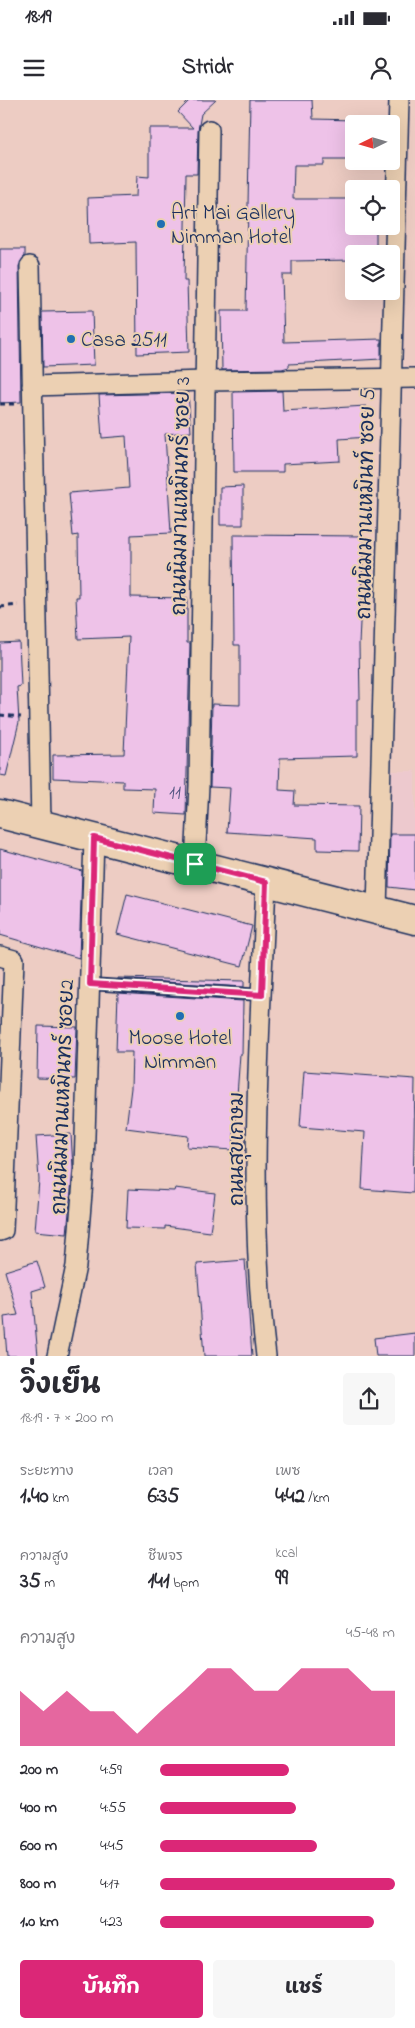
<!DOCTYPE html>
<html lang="th">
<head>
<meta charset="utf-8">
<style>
	:root { --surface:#fff; --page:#f7f7f7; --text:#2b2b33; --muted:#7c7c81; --accent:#db2777 }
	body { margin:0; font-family:"Indie Flower","Playpen Sans Thai",sans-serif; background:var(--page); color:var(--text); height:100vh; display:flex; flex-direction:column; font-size:19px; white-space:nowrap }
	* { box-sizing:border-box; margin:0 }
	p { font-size:16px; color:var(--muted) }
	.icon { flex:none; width:28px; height:28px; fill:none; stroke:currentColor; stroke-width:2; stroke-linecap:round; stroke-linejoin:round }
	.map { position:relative; height:1256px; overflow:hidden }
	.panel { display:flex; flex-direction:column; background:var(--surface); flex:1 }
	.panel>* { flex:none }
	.needle { width:32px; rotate:265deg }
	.controls { position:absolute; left:345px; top:15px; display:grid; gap:10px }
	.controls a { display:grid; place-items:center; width:55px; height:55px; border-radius:5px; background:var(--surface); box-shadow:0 5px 20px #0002; font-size:25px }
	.pin { position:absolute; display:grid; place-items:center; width:42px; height:42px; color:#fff; margin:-21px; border-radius:10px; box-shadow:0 2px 8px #0006 }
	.round { display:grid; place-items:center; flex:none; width:52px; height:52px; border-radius:5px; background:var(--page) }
	.headline { display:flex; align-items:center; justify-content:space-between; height:85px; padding:0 20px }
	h1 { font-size:28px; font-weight:700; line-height:38px }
	.figures { display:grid; grid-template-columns:repeat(3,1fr); gap:8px; height:85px; padding:5px 20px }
	.figures div { display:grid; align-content:center }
	.figures b { font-size:21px; font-weight:700 }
	.figures small { font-size:14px; font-weight:400 }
	.figures p { font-size:14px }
	.chart { height:140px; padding:10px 20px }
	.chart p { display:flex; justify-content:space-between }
	.chart svg { width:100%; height:90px; margin-top:5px; fill:var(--accent); opacity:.7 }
	.cta { display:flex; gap:10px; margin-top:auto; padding:10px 20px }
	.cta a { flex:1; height:58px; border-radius:5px; background:var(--accent); color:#fff; font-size:20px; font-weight:700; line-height:58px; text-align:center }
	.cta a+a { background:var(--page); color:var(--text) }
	ul { padding:0 20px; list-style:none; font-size:16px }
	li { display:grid; grid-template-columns:80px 60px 1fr; align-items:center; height:38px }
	li i { height:12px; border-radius:6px; background:var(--accent) }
	.status { display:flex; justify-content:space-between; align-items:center; height:35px; padding:0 25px; background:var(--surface); direction:ltr }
	.status svg { height:14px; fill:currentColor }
	header { display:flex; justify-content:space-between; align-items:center; height:65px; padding:0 20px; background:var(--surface); font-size:22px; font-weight:700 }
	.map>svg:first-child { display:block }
	.built { fill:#edc9ce }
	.building { fill:#eec2e8; stroke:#1b2f5e }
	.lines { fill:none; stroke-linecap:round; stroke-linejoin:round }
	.lane-casing { stroke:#1b2f5e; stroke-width:14 }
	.street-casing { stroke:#1b2f5e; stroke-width:22 }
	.secondary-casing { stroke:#1b2f5e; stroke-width:31 }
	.path { stroke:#1b2f5e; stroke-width:3; stroke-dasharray:5 4; stroke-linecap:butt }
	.lane { stroke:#ecd0b3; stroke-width:10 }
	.street { stroke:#ecd0b3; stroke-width:19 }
	.secondary { stroke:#ecd0b3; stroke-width:28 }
	.route-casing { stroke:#fff; stroke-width:10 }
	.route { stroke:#db2777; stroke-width:6 }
	.poi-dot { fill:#1f6fb2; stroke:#ecd0b3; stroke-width:2 }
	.labels { text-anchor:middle; stroke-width:4; stroke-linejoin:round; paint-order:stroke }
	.number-label { font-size:19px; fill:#505480 }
	.poi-label { font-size:21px; fill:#1b2f5e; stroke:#ecd0b3; text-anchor:start }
	.street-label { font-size:21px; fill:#1b2f5e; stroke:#ecd0b3 }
</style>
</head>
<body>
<div class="status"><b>18:19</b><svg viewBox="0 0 49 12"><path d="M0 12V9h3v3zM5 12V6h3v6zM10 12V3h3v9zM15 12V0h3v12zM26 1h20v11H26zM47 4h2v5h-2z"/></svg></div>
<header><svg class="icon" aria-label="menu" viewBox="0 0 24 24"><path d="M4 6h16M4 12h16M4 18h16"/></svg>Stridr<svg class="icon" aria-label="person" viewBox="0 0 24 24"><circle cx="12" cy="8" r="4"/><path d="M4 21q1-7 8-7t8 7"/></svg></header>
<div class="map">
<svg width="415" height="1256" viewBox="0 0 415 1256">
	<rect width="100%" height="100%" fill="#edccc3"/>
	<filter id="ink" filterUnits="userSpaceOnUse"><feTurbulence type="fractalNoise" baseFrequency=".02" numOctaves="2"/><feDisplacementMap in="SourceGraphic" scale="10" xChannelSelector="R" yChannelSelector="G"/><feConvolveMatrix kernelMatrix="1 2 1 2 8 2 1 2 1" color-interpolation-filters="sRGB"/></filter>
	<g filter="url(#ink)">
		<path class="built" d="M392,671H415V790L389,787Z"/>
		<g class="building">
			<path d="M190,0H216L201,14L198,30L197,74H186L184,181H187L189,252L137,254L136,142L89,144L88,98L136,96L137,76L149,77V28H193L178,12Z"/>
			<path d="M250,0H312L313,19L354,20L352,60H324V65H294L293,99H354V126H376V154H354V160L292,161V175H282L284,242L381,239V259L289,264V267L282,269L222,270L221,211H246Z"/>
			<path d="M0,149H25V156L19,166L21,302L0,303Z"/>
			<path d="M92,211L94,265L43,267L42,212Z"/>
			<path d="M282,291L283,311L366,306L368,337L339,339L340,361L283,364V372H234L233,292Z"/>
			<path d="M188,293L191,332L165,334L171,433L131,435V497L187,498V543H190L186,715L154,713L155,689L123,688V681L53,678V655L124,654L129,537L78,539L76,497H79L78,435L73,436L69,393L129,388L126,336L102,338L99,295Z"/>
			<path d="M243,386V425H220V387Z"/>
			<path d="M233,435L364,436L359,544L360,599H357V656L280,658L279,690L295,691L294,705L359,706L358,751L317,750V738L227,732L230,688L210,687L212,604L240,605V545H234Z"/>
			<path d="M19,542L21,586L17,587L19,622L6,676L0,675V543Z"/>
			<path d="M390,734H415V790L389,787Z"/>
			<path d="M0,749L82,771L79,858L0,835Z"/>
			<path d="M127,794L252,826L242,866L117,834Z"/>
			<path d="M118,878L244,881V887L118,879Z"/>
			<path d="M118,893L243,901L242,954H240L233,1050L187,1047L188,1036L126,1028L131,988L132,952H116Z"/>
			<path d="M38,926L77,927L75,979L37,978Z"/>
			<path d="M304,971L415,979L413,1093L362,1089L365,1032L300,1027Z"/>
			<path d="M71,1034L73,1068L67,1134L35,1131L39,1080L36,1036Z"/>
			<path d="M175,1088L215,1093L210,1132L165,1126V1129L126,1128L128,1089L174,1091Z"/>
			<path d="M245,1160L252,1256H204L197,1164Z"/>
			<path d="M37,1161L45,1187L32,1191L38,1256H7L4,1217L18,1215L5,1171Z"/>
			<path d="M415,1233V1256H376L374,1238Z"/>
		</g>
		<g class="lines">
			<defs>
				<path id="lane" d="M90,884L262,895"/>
				<g id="street">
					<path d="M30,166L41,724"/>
					<path d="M32,286L205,281L415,278"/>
					<path d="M195,763L199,686L209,30"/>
					<path d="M266,782C260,939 247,1099 266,1256"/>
					<path d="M377,810L399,0"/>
					<path d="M0,856L14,860L3,1130L0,1131"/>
					<path d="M57,1256L76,1166L84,1069L94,738"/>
				</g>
				<path id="secondary" d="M0,714L415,820"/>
			</defs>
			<use href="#lane" class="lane-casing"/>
			<use href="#street" class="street-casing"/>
			<use href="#secondary" class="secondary-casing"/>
			<g class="path">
				<path d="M0,304H14"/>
				<path d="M0,507L18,505"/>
				<path d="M0,615L21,617"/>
			</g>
			<use href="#lane" class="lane"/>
			<use href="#street" class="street"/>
			<use href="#secondary" class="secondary"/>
		</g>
	</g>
	<g class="lines" filter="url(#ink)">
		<defs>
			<path id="route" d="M94,738L266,782L262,895L90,884Z"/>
		</defs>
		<use href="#route" class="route-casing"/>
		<use href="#route" class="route"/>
	</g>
	<g class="poi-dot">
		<circle cx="161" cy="124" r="5"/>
		<circle cx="71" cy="239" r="5"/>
		<circle cx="180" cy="916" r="5"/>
	</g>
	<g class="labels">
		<g class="number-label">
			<text x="175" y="698">11</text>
		</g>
		<g class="poi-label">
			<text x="171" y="119">Art Mai Gallery<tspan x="171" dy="24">Nimman Hotel</tspan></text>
			<text x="81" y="246">Casa 2511</text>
			<text x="180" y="944" text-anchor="middle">Moose Hotel<tspan x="180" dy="24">Nimman</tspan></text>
		</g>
		<g class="street-label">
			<text transform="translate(180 396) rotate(-89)" y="7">ถนนนิมมานเหมินทร์ ซอย 3</text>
			<text transform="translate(365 404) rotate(-89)" y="7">ถนนนิมมานเหมินท์ ซอย 5</text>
			<text transform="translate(62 997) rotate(-88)" y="7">ถนนนิมมานเหมินทร์ ซอย2</text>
			<text transform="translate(236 1049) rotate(-90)" y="7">ถนนสุขเกษม</text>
		</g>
	</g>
</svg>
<div class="controls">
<a><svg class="needle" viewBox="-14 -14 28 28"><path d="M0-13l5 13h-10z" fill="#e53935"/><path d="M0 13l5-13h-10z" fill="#7c7c81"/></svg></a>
<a><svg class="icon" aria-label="locate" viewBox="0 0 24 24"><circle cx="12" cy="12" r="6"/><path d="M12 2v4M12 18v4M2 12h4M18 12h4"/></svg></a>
<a><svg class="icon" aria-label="layers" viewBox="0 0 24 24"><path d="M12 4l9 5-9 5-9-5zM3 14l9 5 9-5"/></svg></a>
</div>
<div class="pin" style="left:195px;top:764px;background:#1e9e55"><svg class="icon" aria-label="arrive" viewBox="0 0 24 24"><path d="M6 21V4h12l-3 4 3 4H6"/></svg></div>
</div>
<section class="panel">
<div class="headline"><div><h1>วิ่งเย็น</h1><p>18:19 · 7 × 200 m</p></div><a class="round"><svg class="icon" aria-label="share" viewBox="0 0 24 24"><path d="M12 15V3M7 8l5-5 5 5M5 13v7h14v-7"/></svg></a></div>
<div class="figures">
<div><p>ระยะทาง</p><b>1.40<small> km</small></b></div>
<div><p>เวลา</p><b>6:35</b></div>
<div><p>เพซ</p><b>4:42<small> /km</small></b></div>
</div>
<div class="figures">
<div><p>ความสูง</p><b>35<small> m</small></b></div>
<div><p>ชีพจร</p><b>141<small> bpm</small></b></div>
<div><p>kcal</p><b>99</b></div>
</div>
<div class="chart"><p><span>ความสูง</span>45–48 m</p>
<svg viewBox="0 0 160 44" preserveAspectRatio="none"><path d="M0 44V17L10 27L20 17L30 27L40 27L50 38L60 27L70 17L80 6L90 6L100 17L110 17L120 6L130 6L140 6L150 17L160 17V44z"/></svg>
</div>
<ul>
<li><b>200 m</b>4:59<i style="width:55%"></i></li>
<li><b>400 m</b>4:55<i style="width:58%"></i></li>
<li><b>600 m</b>4:45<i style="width:67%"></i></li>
<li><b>800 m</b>4:17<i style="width:100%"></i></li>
<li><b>1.0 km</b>4:23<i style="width:91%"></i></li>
</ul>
<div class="cta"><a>บันทึก</a><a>แชร์</a></div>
</section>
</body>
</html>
